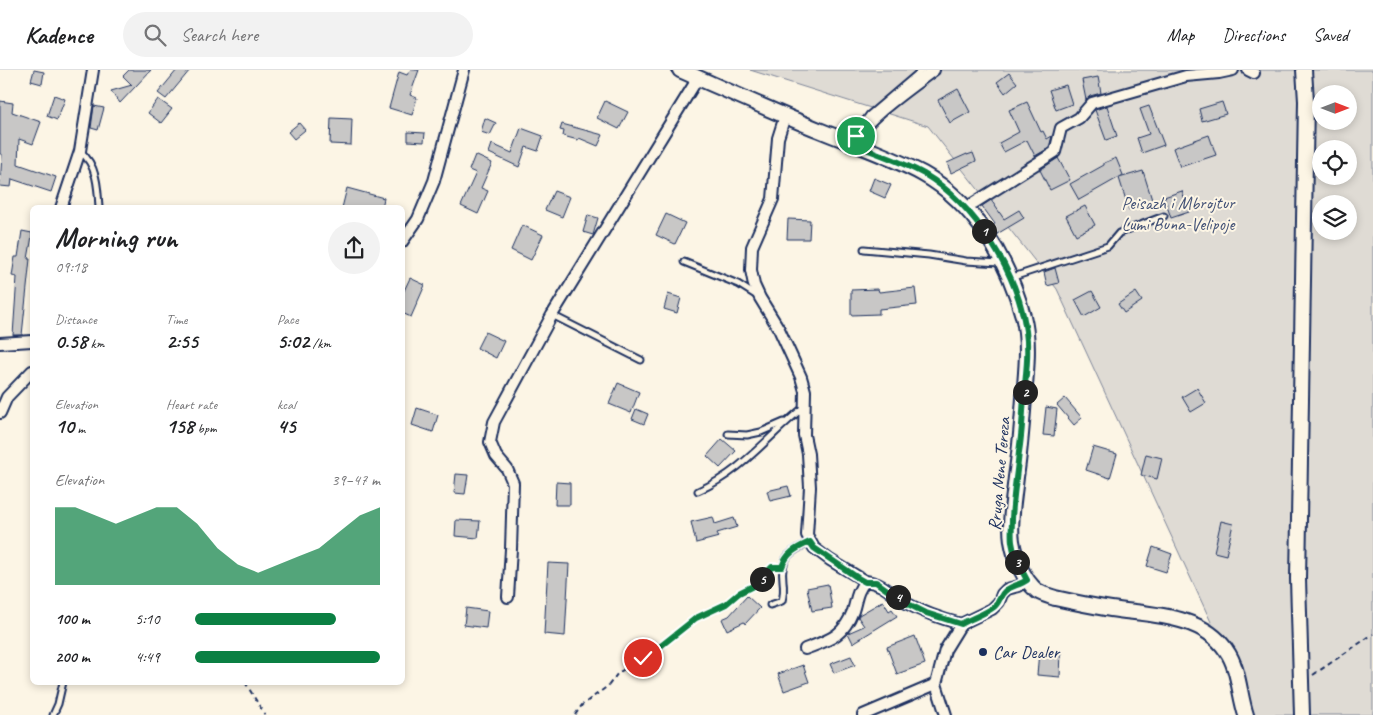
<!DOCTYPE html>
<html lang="en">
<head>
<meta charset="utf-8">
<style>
	:root { --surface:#fff; --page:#f2f2f2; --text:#202124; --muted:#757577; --line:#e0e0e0; --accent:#0b8043 }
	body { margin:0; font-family:Caveat,sans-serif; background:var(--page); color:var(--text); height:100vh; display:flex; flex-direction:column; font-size:19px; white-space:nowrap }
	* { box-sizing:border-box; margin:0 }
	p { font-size:16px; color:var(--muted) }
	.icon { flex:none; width:28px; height:28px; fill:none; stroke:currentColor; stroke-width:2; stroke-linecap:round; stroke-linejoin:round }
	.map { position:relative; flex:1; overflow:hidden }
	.side { position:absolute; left:30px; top:135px; width:375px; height:480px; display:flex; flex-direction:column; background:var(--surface); border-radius:8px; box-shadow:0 2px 8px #0003 }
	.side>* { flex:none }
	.needle { width:32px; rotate:90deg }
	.buttons { position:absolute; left:1312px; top:15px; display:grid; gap:10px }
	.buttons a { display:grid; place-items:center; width:45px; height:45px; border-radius:50%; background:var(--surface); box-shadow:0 2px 8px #0003; font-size:25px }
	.pin { position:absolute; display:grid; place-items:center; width:42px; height:42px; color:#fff; margin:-21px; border:2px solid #fff; border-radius:50%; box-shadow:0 1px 5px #0007 }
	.km { position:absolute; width:25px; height:25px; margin:-12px; border-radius:50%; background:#222; color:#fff; font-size:14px; line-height:25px; text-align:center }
	.round { display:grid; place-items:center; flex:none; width:52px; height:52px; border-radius:26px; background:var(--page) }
	.overview { display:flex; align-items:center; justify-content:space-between; height:85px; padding:0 25px }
	h1 { font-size:28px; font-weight:600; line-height:38px }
	.stats { display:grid; grid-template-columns:repeat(3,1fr); gap:8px; height:85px; padding:5px 25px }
	.stats div { display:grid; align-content:center }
	.stats b { font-size:21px; font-weight:600 }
	.stats small { font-size:14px; font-weight:400 }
	.stats p { font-size:14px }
	.chart { height:140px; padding:10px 25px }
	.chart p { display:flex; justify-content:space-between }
	.chart svg { width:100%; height:90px; margin-top:5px; fill:var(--accent); opacity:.7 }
	ul { padding:0 25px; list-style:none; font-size:16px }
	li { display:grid; grid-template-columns:80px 60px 1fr; align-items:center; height:38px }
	li i { height:12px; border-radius:6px; background:var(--accent) }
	header { display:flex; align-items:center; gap:30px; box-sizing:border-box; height:70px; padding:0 25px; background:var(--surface); border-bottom:1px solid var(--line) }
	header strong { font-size:24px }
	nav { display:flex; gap:28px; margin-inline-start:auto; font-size:18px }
	.search { width:350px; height:45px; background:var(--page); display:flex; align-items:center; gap:12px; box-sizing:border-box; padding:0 18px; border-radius:28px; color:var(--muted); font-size:19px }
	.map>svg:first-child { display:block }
	.green { fill:#dfdbd4; stroke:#7d8599; fill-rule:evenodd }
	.building { fill:#c8c7c6; stroke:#1b2f5e }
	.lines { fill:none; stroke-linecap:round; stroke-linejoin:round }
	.lane-casing { stroke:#1b2f5e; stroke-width:9 }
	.street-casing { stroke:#1b2f5e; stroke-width:14 }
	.secondary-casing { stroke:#1b2f5e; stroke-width:18 }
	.path { stroke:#1b2f5e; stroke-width:2; stroke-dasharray:5 4; stroke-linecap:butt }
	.lane { stroke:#fcf5e5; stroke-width:5 }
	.street { stroke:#fcf5e5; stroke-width:10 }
	.secondary { stroke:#fcf5e5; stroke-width:14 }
	.route-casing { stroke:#fff; stroke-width:10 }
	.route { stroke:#0b8043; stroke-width:6 }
	.poi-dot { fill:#1b2f5e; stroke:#fcf5e5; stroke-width:2 }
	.labels { text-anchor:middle; stroke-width:4; stroke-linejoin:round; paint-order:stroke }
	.park-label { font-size:18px; fill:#425176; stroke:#fcf5e5 }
	.street-label { font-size:18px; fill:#1b2f5e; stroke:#fcf5e5 }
	.poi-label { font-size:18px; fill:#1b2f5e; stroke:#fcf5e5; text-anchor:start }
</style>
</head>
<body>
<header>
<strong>Kadence</strong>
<div class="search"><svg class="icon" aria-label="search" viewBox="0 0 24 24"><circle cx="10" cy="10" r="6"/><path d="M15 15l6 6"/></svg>Search here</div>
<nav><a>Map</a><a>Directions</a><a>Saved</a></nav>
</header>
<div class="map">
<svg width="1373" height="645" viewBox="0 0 1373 645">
	<rect width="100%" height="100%" fill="#fcf5e5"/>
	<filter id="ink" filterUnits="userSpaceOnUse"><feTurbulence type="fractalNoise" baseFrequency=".02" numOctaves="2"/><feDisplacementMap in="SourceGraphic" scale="10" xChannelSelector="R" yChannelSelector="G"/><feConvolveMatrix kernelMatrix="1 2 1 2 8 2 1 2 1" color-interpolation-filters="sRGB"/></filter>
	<g filter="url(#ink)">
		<path class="green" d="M750,0H1373V645H1254L1057,219L928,56ZM1321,24H1349V51H1321ZM1321,79H1349V106H1321ZM1321,134H1349V161H1321Z"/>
		<g class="building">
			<path d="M34,0L44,2L42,14L31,11Z"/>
			<path d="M129,0H151L120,33L111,21L132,15L123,6Z"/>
			<path d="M177,0H190L166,29L158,23Z"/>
			<path d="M410,0H419L410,25L417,28L412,45L389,38L399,2L407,5Z"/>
			<path d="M1009,3L1017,13L1005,23L997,12Z"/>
			<path d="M1098,7L1101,23L1090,26L1086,30L1082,10Z"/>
			<path d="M1066,15L1072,34L1056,40L1049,20Z"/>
			<path d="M958,19L970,42L950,53L938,30Z"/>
			<path d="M54,25L65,29L57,50L47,46Z"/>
			<path d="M158,29L172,39L161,53L148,43Z"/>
			<path d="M0,31L13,33L12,42L41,52L33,74L19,69L18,94L56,107L51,122L12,109L11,117L0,116L2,84H0Z"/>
			<path d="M605,31L628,42L619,59L597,48Z"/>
			<path d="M1027,32L1041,62L1043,61L1047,69L1052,66L1049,78L1035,86L1027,70L1004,82L999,73L1019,62L1009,40Z"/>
			<path d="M1222,32L1226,44L1202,51L1199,39Z"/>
			<path d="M94,36L104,38L98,60L91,58Z"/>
			<path d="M1107,36L1117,66L1106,70L1095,40Z"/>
			<path d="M1149,36L1164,75L1142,83L1137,68L1149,64L1140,39Z"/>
			<path d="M331,48L352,49L351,75L330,74Z"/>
			<path d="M485,48L496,53L490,65L481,62Z"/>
			<path d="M299,53L305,60L294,69L288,62Z"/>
			<path d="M562,54L603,65L598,76L579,68L578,70L563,66L564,61L560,60Z"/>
			<path d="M521,58L543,66L538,81L526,77L519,97L489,83L492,74L512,83Z"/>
			<path d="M408,62L425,63L424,72L408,71Z"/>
			<path d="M1209,65L1216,85L1180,97L1173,78Z"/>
			<path d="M973,83L976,91L951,103L947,93L967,84V85Z"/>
			<path d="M475,85L492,93L481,118L488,121L478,144L461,136L476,103L469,100Z"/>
			<path d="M1058,88L1070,110L1050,120L1040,100Z"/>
			<path d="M1116,88L1123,105L1079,130L1070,114L1104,95V93Z"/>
			<path d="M1143,101L1153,133L1129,140L1119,108Z"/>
			<path d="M874,108L891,115L885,128L869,121Z"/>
			<path d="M347,118L384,128L382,138H342Z"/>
			<path d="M554,121L570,127L562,147L545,140Z"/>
			<path d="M1182,121L1189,142L1171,148L1164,127Z"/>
			<path d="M991,130L1004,149L1019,140L1024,148L997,164L992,156L995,154L982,136Z"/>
			<path d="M1085,136L1095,155L1076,165L1066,146Z"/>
			<path d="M666,144L685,153L675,174L656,165Z"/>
			<path d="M588,145L598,148L593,165L583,162Z"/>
			<path d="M788,149L810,150L809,169H787Z"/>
			<path d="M522,155L543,165L531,190L511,180Z"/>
			<path d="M22,161L32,163V166L28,189H30L22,265H13L17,207L12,206L15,187H18Z"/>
			<path d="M1055,198L1059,213L1047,216L1044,202Z"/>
			<path d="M410,208L425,215L411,247L402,243V225Z"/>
			<path d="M915,218L917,235L879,239V244L851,245V220L878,219L879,222Z"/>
			<path d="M1092,221L1101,237L1084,247L1075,230Z"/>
			<path d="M1136,222L1142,231L1124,243L1118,234Z"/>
			<path d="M668,224L681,228L677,243L664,239Z"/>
			<path d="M485,262L504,271L496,288L477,278Z"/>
			<path d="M618,313L639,322L631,343L609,334Z"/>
			<path d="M1197,318L1206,333L1191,342L1182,327Z"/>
			<path d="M1065,328L1082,348L1074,355L1057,335Z"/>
			<path d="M1046,337L1057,339L1054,366L1043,365Z"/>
			<path d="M417,338L438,345L433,362L412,355Z"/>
			<path d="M636,339L648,344L644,354L632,349Z"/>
			<path d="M722,369L736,381L720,398L707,386Z"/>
			<path d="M1093,377L1117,384L1110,408L1086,400Z"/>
			<path d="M1146,384L1162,388L1157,409L1141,405Z"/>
			<path d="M456,404L468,405L465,424L454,423Z"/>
			<path d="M556,412L570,413V435H555Z"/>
			<path d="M788,416L791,426L770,431L767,421Z"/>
			<path d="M713,447L715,454L734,448L737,457L717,463L719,467L696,473L691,452Z"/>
			<path d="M456,450L480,451L478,468L455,466Z"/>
			<path d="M1221,451L1233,454L1226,485L1214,482Z"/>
			<path d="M1153,477L1172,484L1166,502L1147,496Z"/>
			<path d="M548,493L569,494L565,566L544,564Z"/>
			<path d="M828,514L832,538L812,541L807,518Z"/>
			<path d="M747,526L760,538L745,554L744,552L727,560L722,549L729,546Z"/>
			<path d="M883,531L889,541L892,539L897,546L853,573L848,563L864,556L858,547L859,545Z"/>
			<path d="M466,538L488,541L486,558L464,555Z"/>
			<path d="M915,566L925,594L897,604L887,577Z"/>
			<path d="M1039,581L1061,582L1060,607L1037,605Z"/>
			<path d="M851,586L855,595L834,603L830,594Z"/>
			<path d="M803,595L809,612L784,621L778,604Z"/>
		</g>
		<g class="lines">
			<defs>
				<g id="lane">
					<path d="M864,52L869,45L922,0"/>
					<path d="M80,81C97,95 98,117 99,138"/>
					<path d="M864,179L929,185L966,191L1000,193"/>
					<path d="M684,192L738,214L757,226"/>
					<path d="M1010,208L1108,176L1119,163L1164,146"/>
					<path d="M552,245L641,290"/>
					<path d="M728,364L747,365L761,362L784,352"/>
					<path d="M698,421C743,401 767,367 804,337"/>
					<path d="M770,535L782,531C784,523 784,519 783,511C780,486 791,481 811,472"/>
					<path d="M53,645L58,634L63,612"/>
				</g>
				<g id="street">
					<path d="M1248,0L1254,3"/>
					<path d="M785,46L778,68L773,129L752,177L751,200L754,215L760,228L779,259L801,307L805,321L804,365L808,384L810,417L807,465L814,478L830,490L865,511"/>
					<path d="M851,73C872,44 905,22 934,0"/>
					<path d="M61,138L80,81L93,0"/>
					<path d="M966,138L1055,82L1061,58L1079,48L1092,33L1186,6L1219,3L1233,0"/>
					<path d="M402,172L418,149L434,111L464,0"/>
					<path d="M0,273L32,271"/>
					<path d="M0,343L7,327L32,301"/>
					<path d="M508,527L511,479L513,413L507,399L496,386L490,372L494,352L552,245L698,8"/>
					<path d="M805,579C829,570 843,567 853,541C857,528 856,523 865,511C884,513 891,524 906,533C924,543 942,549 961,554"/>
					<path d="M863,645L936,614"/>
					<path d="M946,645L936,614L945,580L961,554L992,539L999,532L1002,524L1007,519L1019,516L1027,510"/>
				</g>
				<g id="secondary">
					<path d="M680,0C726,20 772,41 819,60C853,74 890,86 923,104C975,133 1008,190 1023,246C1030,273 1026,301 1024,328C1022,355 1020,381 1016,407C1014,427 1009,452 1012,471C1015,489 1023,509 1037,521C1042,524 1049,526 1055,528C1073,532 1092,536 1111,539C1149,545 1202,544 1226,580C1239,598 1239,624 1246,645"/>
					<path d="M1302,645L1298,509L1306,31L1304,0"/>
				</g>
			</defs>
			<use href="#lane" class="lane-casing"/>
			<use href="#street" class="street-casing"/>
			<use href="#secondary" class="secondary-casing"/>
			<g class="path">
				<path d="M1313,605L1373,564"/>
				<path d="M245,612L265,645"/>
				<path d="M575,645L582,635L608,616L618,603L657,579L696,548L726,534L739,523L755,515L772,497H775"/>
			</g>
			<use href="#lane" class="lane"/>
			<use href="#street" class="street"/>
			<use href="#secondary" class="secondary"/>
		</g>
	</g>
	<g class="lines" filter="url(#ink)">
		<defs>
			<path id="route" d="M643,588L657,579L696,548L726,534L739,523L755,515L772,497H782C787,482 797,478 810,472L814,478L858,508L865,512H876L904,532L926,543L961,554C972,548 985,544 994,537C1000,532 1000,525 1005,521C1011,516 1020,515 1027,510C1020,498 1014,486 1012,472C1011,465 1012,456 1012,449C1013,426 1017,404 1019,382C1022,363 1023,344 1024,325C1026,304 1029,282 1026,261C1018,203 975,134 924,104C901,91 875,83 851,73L856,66"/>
		</defs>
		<use href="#route" class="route-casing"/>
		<use href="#route" class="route"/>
	</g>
	<circle class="poi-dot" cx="983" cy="582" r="5"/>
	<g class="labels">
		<g class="park-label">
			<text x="1178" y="139">Peisazh i Mbrojtur<tspan x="1178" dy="21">Lumi Buna-Velipoje</tspan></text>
		</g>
		<g class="street-label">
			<text transform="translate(999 404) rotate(-85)" y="6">Rruga Nene Tereza</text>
		</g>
		<g class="poi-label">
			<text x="993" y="588">Car Dealer</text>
		</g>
	</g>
</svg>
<div class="buttons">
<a><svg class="needle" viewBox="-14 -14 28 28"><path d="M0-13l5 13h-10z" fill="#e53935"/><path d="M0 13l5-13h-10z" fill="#757577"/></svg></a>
<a><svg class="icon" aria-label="locate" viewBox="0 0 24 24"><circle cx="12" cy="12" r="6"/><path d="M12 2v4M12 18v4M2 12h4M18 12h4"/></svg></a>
<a><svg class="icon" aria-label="layers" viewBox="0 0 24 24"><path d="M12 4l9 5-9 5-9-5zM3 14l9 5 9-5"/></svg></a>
</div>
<div class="pin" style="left:856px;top:66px;background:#1e9e55"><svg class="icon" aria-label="arrive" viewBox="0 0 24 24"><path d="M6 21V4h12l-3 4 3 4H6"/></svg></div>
<div class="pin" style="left:643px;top:588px;background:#d93025"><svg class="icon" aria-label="check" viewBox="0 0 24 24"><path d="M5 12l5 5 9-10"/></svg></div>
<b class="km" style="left:984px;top:161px">1</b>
<b class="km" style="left:1025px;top:322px">2</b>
<b class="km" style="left:1017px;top:492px">3</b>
<b class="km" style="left:898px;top:527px">4</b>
<b class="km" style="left:762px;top:509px">5</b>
<section class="side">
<div class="overview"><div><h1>Morning run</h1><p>09:18</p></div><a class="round"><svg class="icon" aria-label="share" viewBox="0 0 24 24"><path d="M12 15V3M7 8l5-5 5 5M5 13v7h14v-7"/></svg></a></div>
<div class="stats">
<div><p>Distance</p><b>0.58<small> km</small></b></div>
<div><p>Time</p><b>2:55</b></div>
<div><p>Pace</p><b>5:02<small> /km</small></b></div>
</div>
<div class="stats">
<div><p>Elevation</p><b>10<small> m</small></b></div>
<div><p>Heart rate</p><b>158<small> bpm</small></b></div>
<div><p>kcal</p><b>45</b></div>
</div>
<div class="chart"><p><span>Elevation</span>39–47 m</p>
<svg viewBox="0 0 160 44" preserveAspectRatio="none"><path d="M0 44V6L10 6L20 10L30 14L40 10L50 6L60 6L70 14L80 26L90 34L100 38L110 34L120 30L130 26L140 18L150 10L160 6V44z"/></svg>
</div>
<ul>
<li><b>100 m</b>5:10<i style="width:76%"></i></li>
<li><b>200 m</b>4:49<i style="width:100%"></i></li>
</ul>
</section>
</div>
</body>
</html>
